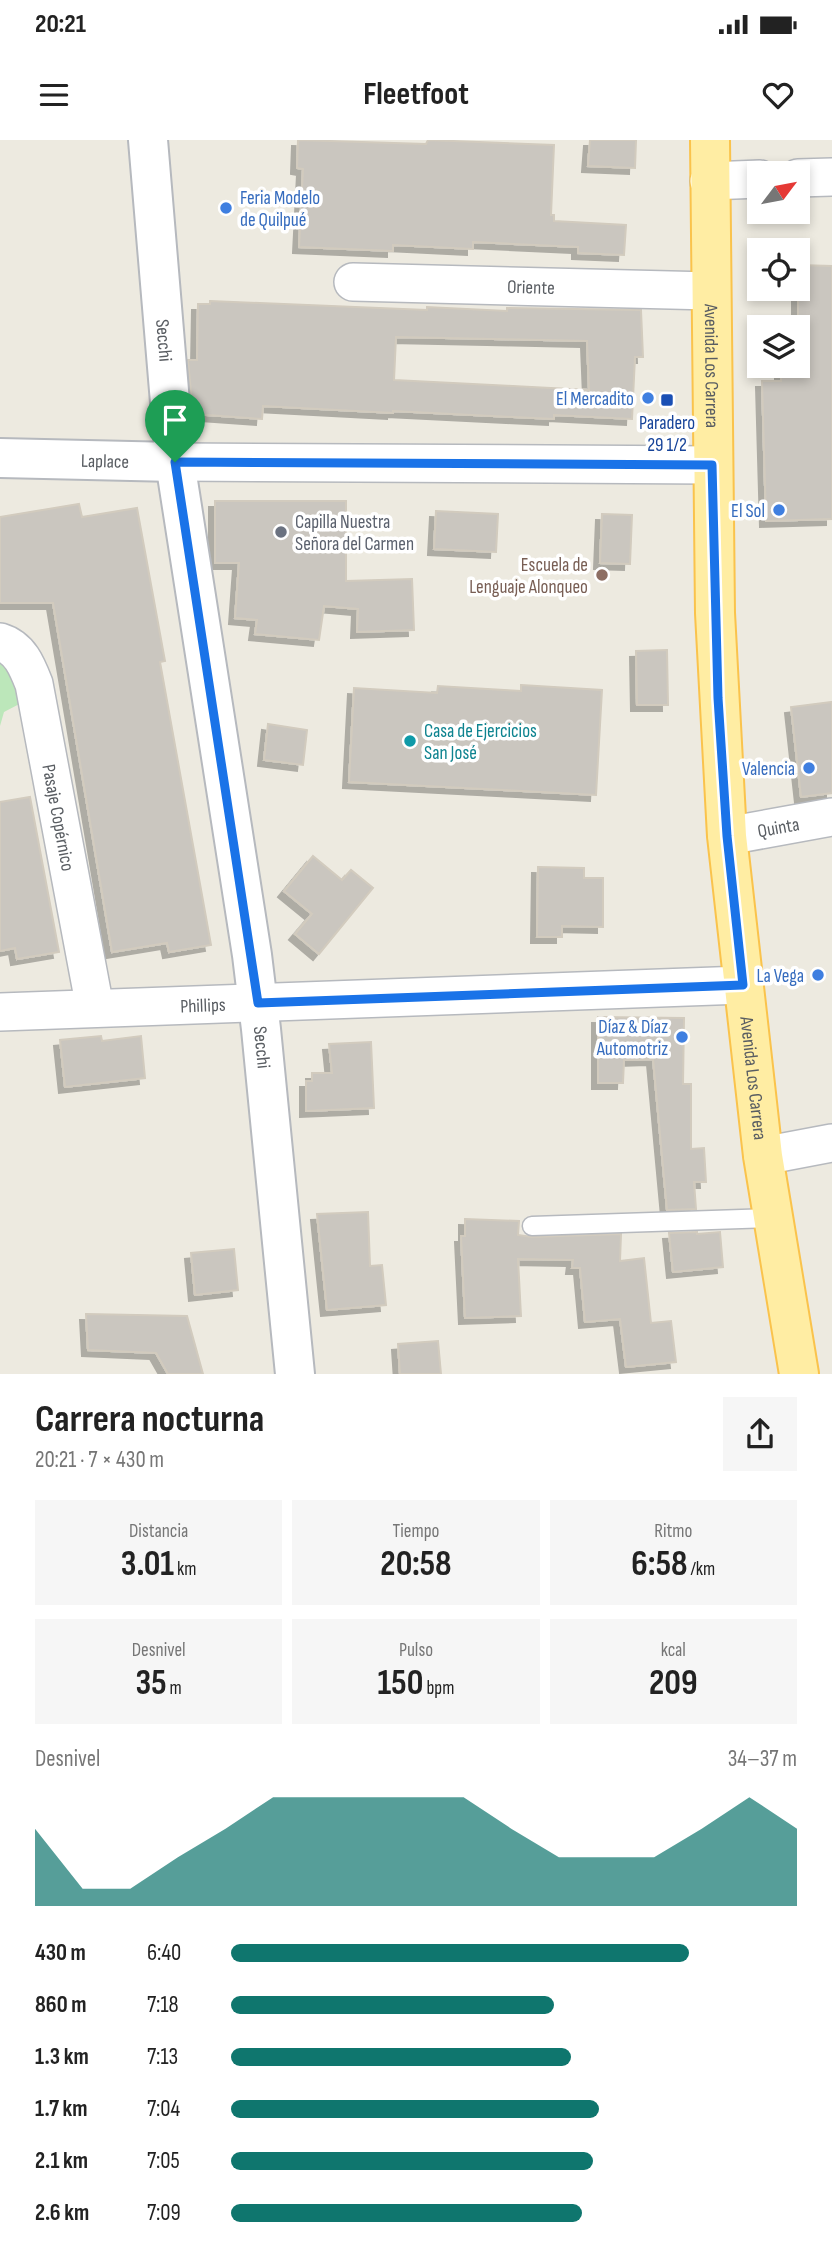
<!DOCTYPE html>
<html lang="es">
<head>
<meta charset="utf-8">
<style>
	:root { --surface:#fff; --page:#f6f6f6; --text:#222; --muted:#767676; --accent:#0f766e }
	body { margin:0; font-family:"Sofia Sans Condensed",sans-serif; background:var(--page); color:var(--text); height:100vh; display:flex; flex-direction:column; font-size:26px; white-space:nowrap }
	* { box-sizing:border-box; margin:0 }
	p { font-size:23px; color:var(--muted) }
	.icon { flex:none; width:38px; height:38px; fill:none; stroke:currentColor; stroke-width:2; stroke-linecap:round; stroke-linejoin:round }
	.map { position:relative; height:1234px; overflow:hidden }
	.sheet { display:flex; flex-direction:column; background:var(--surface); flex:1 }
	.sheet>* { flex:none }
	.needle { width:46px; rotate:58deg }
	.fabs { position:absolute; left:747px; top:21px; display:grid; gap:14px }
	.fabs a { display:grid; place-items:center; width:63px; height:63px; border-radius:0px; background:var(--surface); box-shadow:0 4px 10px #0003; font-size:35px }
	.pin { position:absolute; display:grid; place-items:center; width:60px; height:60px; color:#fff; margin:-72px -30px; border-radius:50% 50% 50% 0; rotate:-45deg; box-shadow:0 0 7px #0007 }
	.pin .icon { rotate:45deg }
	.round { display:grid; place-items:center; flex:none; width:74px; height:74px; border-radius:0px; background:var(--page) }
	.head { display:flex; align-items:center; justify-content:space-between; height:119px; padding:0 35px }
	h1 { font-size:38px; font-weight:700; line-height:52px }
	.metrics { display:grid; grid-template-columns:repeat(3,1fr); gap:10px; height:119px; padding:7px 35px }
	.metrics div { display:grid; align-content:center; border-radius:0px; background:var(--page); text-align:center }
	.metrics b { font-size:35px; font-weight:700 }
	.metrics small { font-size:19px; font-weight:400 }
	.metrics p { font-size:19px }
	.chart { height:196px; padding:14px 35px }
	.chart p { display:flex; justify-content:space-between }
	.chart svg { width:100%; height:126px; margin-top:7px; fill:var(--accent); opacity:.7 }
	ul { padding:0 35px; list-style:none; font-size:23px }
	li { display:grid; grid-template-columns:112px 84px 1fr; align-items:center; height:52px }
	li i { height:18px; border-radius:9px; background:var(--accent) }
	.status { display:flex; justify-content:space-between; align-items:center; height:49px; padding:0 35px; background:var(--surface); direction:ltr }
	.status svg { height:19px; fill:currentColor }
	header { display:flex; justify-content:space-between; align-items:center; height:91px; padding:0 35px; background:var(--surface); font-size:32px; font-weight:700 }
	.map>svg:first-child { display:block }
	.green { fill:#bce7ba }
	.building { fill:#cac6bf; stroke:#d2cbbe; stroke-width:2; fill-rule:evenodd; filter:url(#shadow) }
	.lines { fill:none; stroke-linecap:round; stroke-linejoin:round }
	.service-casing { stroke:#b6b9be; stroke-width:21 }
	.minor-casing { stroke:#b6b9be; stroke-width:40 }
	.tertiary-casing { stroke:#b6b9be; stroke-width:42 }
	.primary-casing { stroke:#fac34c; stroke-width:42 }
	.service { stroke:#fff; stroke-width:18 }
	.minor { stroke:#fff; stroke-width:37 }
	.tertiary { stroke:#fff; stroke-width:38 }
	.primary { stroke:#ffeda3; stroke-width:38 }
	.route-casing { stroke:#fff; stroke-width:14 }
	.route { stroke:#1a73e8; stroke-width:9 }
	.shop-dot { fill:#3f7fe0; stroke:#fff; stroke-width:2.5 }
	.transit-dot { fill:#1a4fb4; stroke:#fff; stroke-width:2.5 }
	.worship-dot { fill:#6b7280; stroke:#fff; stroke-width:2.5 }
	.education-dot { fill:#8d6e63; stroke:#fff; stroke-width:2.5 }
	.culture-dot { fill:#0f9aa8; stroke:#fff; stroke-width:2.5 }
	.labels { text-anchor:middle; stroke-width:7; stroke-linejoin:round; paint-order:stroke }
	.shop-label { font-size:19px; fill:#366cbe; stroke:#fff; text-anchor:end }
	.street-label { font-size:19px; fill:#595d62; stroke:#fff }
	.transit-label { font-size:19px; fill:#164399; stroke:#fff }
	.worship-label { font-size:19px; fill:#5b616d; stroke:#fff; text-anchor:start }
	.education-label { font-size:19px; fill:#785e54; stroke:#fff; text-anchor:end }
	.culture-label { font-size:19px; fill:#0d838f; stroke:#fff; text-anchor:start }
</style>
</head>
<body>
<div class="status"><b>20:21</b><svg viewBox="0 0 49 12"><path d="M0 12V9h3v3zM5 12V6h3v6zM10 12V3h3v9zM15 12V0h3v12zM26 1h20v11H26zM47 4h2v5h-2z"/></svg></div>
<header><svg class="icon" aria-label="menu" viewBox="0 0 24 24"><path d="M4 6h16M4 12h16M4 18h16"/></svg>Fleetfoot<svg class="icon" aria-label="heart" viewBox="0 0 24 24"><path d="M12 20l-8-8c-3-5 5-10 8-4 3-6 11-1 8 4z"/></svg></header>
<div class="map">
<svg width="832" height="1234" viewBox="0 0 832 1234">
	<defs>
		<filter id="shadow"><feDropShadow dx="-6" dy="6" stdDeviation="0" flood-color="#0004"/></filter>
	</defs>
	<rect width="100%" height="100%" fill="#edeae0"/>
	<path class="green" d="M0,520L11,524L27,560L4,572L0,586Z"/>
	<g class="building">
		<path d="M298,0L426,4L428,0L554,5L551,75H554V81L626,85L624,115L578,113V107L473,102V109L393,105V111L299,107L303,29L297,28Z"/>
		<path d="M590,0H636L635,28L588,26Z"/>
		<path d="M798,125L832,126V379L766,381L762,241H781V226H798Z"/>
		<path d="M210,161L427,170V167L507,171V168L641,170L643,217H635L632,279L554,275V279L393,271V273L263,266L262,279L193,274L188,220H197L198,164H210ZM396,197L587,201L589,250L394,240Z"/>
		<path d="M215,361H346V441L412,439L414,490L357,492L358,469L324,466L319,500L255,494L257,480L235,478L239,423H215Z"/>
		<path d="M79,364L82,377L137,368L165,521L160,522L211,805L169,812L167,803L112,812L53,463H0V377Z"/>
		<path d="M436,371L498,374L496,412L434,409Z"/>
		<path d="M602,374L632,375L630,424L600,423Z"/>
		<path d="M667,510L668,565H637L636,511Z"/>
		<path d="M521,545L602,550L596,655L349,642L354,548L437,553L438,546L521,551Z"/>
		<path d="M832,562V653L801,657L791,567Z"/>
		<path d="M268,584L307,590L303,625L264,620Z"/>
		<path d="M30,657L59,812L17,819L15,808L0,811V662Z"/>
		<path d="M313,716L342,740L351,730L373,748L319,814L295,794L312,774L284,751Z"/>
		<path d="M538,727L584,728V738H603V787L562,786V797H537Z"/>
		<path d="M598,877L684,878L683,944H691V1009L704,1008L706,1042H694L696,1069L667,1070L653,919L624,920L623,943H598Z"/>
		<path d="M101,896L102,901L141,896L145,938L65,947L60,900Z"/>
		<path d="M371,902L374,968L306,971V941H312V933H332L329,904Z"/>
		<path d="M368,1072L370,1126L382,1125L386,1165L327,1170L317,1074Z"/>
		<path d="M465,1079L519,1081L518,1095L532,1097L621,1094L620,1121L644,1118L651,1183L671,1181L676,1222L626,1227L620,1179L585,1182L580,1128H572L573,1120L518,1119L521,1176L465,1178L461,1096H465Z"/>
		<path d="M697,1092V1094L720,1092L723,1127L673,1132L669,1093Z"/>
		<path d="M234,1109L238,1150L195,1155L191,1113Z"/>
		<path d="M86,1174L187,1176L203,1234H168L156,1213L88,1210Z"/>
		<path d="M438,1201L441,1234H400L398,1204Z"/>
	</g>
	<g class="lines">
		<defs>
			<path id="service" d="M532,1086L774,1078"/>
			<g id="minor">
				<path d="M798,38L832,37"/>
				<path d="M709,41L760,39"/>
				<path id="s1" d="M353,142L711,151"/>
				<path d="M175,322L712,325"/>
				<path id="s2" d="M0,502C20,508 27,526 34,544L95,868"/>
				<path id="s3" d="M727,696L832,677"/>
				<path id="s4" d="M0,872L743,845"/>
				<path d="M763,1016L832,1003"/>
			</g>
			<g id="tertiary">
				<path id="s5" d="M148,0L175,322L252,815L261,889L295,1234"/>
				<path id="s6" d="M0,318L175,322"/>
			</g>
			<g id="primary">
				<path id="s7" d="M710,0L715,473L727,696L763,1016L799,1234"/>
			</g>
		</defs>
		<use href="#service" class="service-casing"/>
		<use href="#minor" class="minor-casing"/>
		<use href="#tertiary" class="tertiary-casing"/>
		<use href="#primary" class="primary-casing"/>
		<use href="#service" class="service"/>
		<use href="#minor" class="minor"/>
		<use href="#tertiary" class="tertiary"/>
		<use href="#primary" class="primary"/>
	</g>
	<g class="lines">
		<defs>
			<path id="route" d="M175,322L712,325L718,558L727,696L743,845L258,863Z"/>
		</defs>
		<use href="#route" class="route-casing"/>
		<use href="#route" class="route"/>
	</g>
	<g class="shop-dot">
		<circle cx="226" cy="68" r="7"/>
		<circle cx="648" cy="258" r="7"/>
		<circle cx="779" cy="370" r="7"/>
		<circle cx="809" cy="628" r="7"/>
		<circle cx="818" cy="835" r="7"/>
		<circle cx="682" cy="897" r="7"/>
	</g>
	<rect class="transit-dot" x="660" y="253" width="14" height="14" rx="3.5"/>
	<circle class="worship-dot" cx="281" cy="392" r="7"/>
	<circle class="education-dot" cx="602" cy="435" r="7"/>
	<circle class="culture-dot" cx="410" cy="601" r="7"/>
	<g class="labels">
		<g class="shop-label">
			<text x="240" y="64" text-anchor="start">Feria Modelo<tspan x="240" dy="22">de Quilpué</tspan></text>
			<text x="634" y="265">El Mercadito</text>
			<text x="765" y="377">El Sol</text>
			<text x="795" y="635">Valencia</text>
			<text x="804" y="842">La Vega</text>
			<text x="668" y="893">Díaz &amp; Díaz<tspan x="668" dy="22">Automotriz</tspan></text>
		</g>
		<g class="street-label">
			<text dy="7" stroke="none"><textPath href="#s1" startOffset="178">Oriente</textPath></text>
			<text dy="7" stroke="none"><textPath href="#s5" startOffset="201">Secchi</textPath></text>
			<text dy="7" stroke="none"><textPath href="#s7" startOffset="226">Avenida Los Carrera</textPath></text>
			<text dy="7" stroke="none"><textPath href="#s6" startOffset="105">Laplace</textPath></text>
			<text dy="7" stroke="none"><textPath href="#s2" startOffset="192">Pasaje Copérnico</textPath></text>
			<text dy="7" stroke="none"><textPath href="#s3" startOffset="52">Quinta</textPath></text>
			<text dy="7" stroke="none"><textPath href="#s4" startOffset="203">Phillips</textPath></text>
			<text dy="7" stroke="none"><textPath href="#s5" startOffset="915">Secchi</textPath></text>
			<text dy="7" stroke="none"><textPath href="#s7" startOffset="940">Avenida Los Carrera</textPath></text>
		</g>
		<g class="transit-label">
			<text x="667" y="289">Paradero<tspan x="667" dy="22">29 1/2</tspan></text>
		</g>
		<g class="worship-label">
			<text x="295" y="388">Capilla Nuestra<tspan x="295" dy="22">Señora del Carmen</tspan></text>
		</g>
		<g class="education-label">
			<text x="588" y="431">Escuela de<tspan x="588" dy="22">Lenguaje Alonqueo</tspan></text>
		</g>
		<g class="culture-label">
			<text x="424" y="597">Casa de Ejercicios<tspan x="424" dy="22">San José</tspan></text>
		</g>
	</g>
</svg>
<div class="fabs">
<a><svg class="needle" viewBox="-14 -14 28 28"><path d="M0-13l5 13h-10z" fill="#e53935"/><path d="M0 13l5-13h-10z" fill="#767676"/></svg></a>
<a><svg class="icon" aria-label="locate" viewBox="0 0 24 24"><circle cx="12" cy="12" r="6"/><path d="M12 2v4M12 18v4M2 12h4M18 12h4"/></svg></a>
<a><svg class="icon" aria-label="layers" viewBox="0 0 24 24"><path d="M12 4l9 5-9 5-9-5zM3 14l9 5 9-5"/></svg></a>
</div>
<div class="pin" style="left:175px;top:322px;background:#1e9e55"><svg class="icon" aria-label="arrive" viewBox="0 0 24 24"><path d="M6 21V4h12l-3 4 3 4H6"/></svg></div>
</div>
<section class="sheet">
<div class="head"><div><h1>Carrera nocturna</h1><p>20:21 · 7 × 430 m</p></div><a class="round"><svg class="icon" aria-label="share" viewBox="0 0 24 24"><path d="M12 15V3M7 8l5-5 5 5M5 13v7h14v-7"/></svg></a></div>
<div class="metrics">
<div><p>Distancia</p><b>3.01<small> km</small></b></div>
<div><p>Tiempo</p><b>20:58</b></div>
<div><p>Ritmo</p><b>6:58<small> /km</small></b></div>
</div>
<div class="metrics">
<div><p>Desnivel</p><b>35<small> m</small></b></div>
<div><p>Pulso</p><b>150<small> bpm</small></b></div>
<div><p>kcal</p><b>209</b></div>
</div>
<div class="chart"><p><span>Desnivel</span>34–37 m</p>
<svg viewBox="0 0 160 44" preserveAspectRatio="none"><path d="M0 44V17L10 38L20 38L30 27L40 17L50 6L60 6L70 6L80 6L90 6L100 17L110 27L120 27L130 27L140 17L150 6L160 17V44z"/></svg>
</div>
<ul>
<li><b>430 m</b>6:40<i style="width:81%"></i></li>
<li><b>860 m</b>7:18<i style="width:57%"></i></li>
<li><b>1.3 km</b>7:13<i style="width:60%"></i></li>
<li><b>1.7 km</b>7:04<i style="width:65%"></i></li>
<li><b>2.1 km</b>7:05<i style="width:64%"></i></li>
<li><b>2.6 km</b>7:09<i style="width:62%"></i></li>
</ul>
</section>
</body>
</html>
